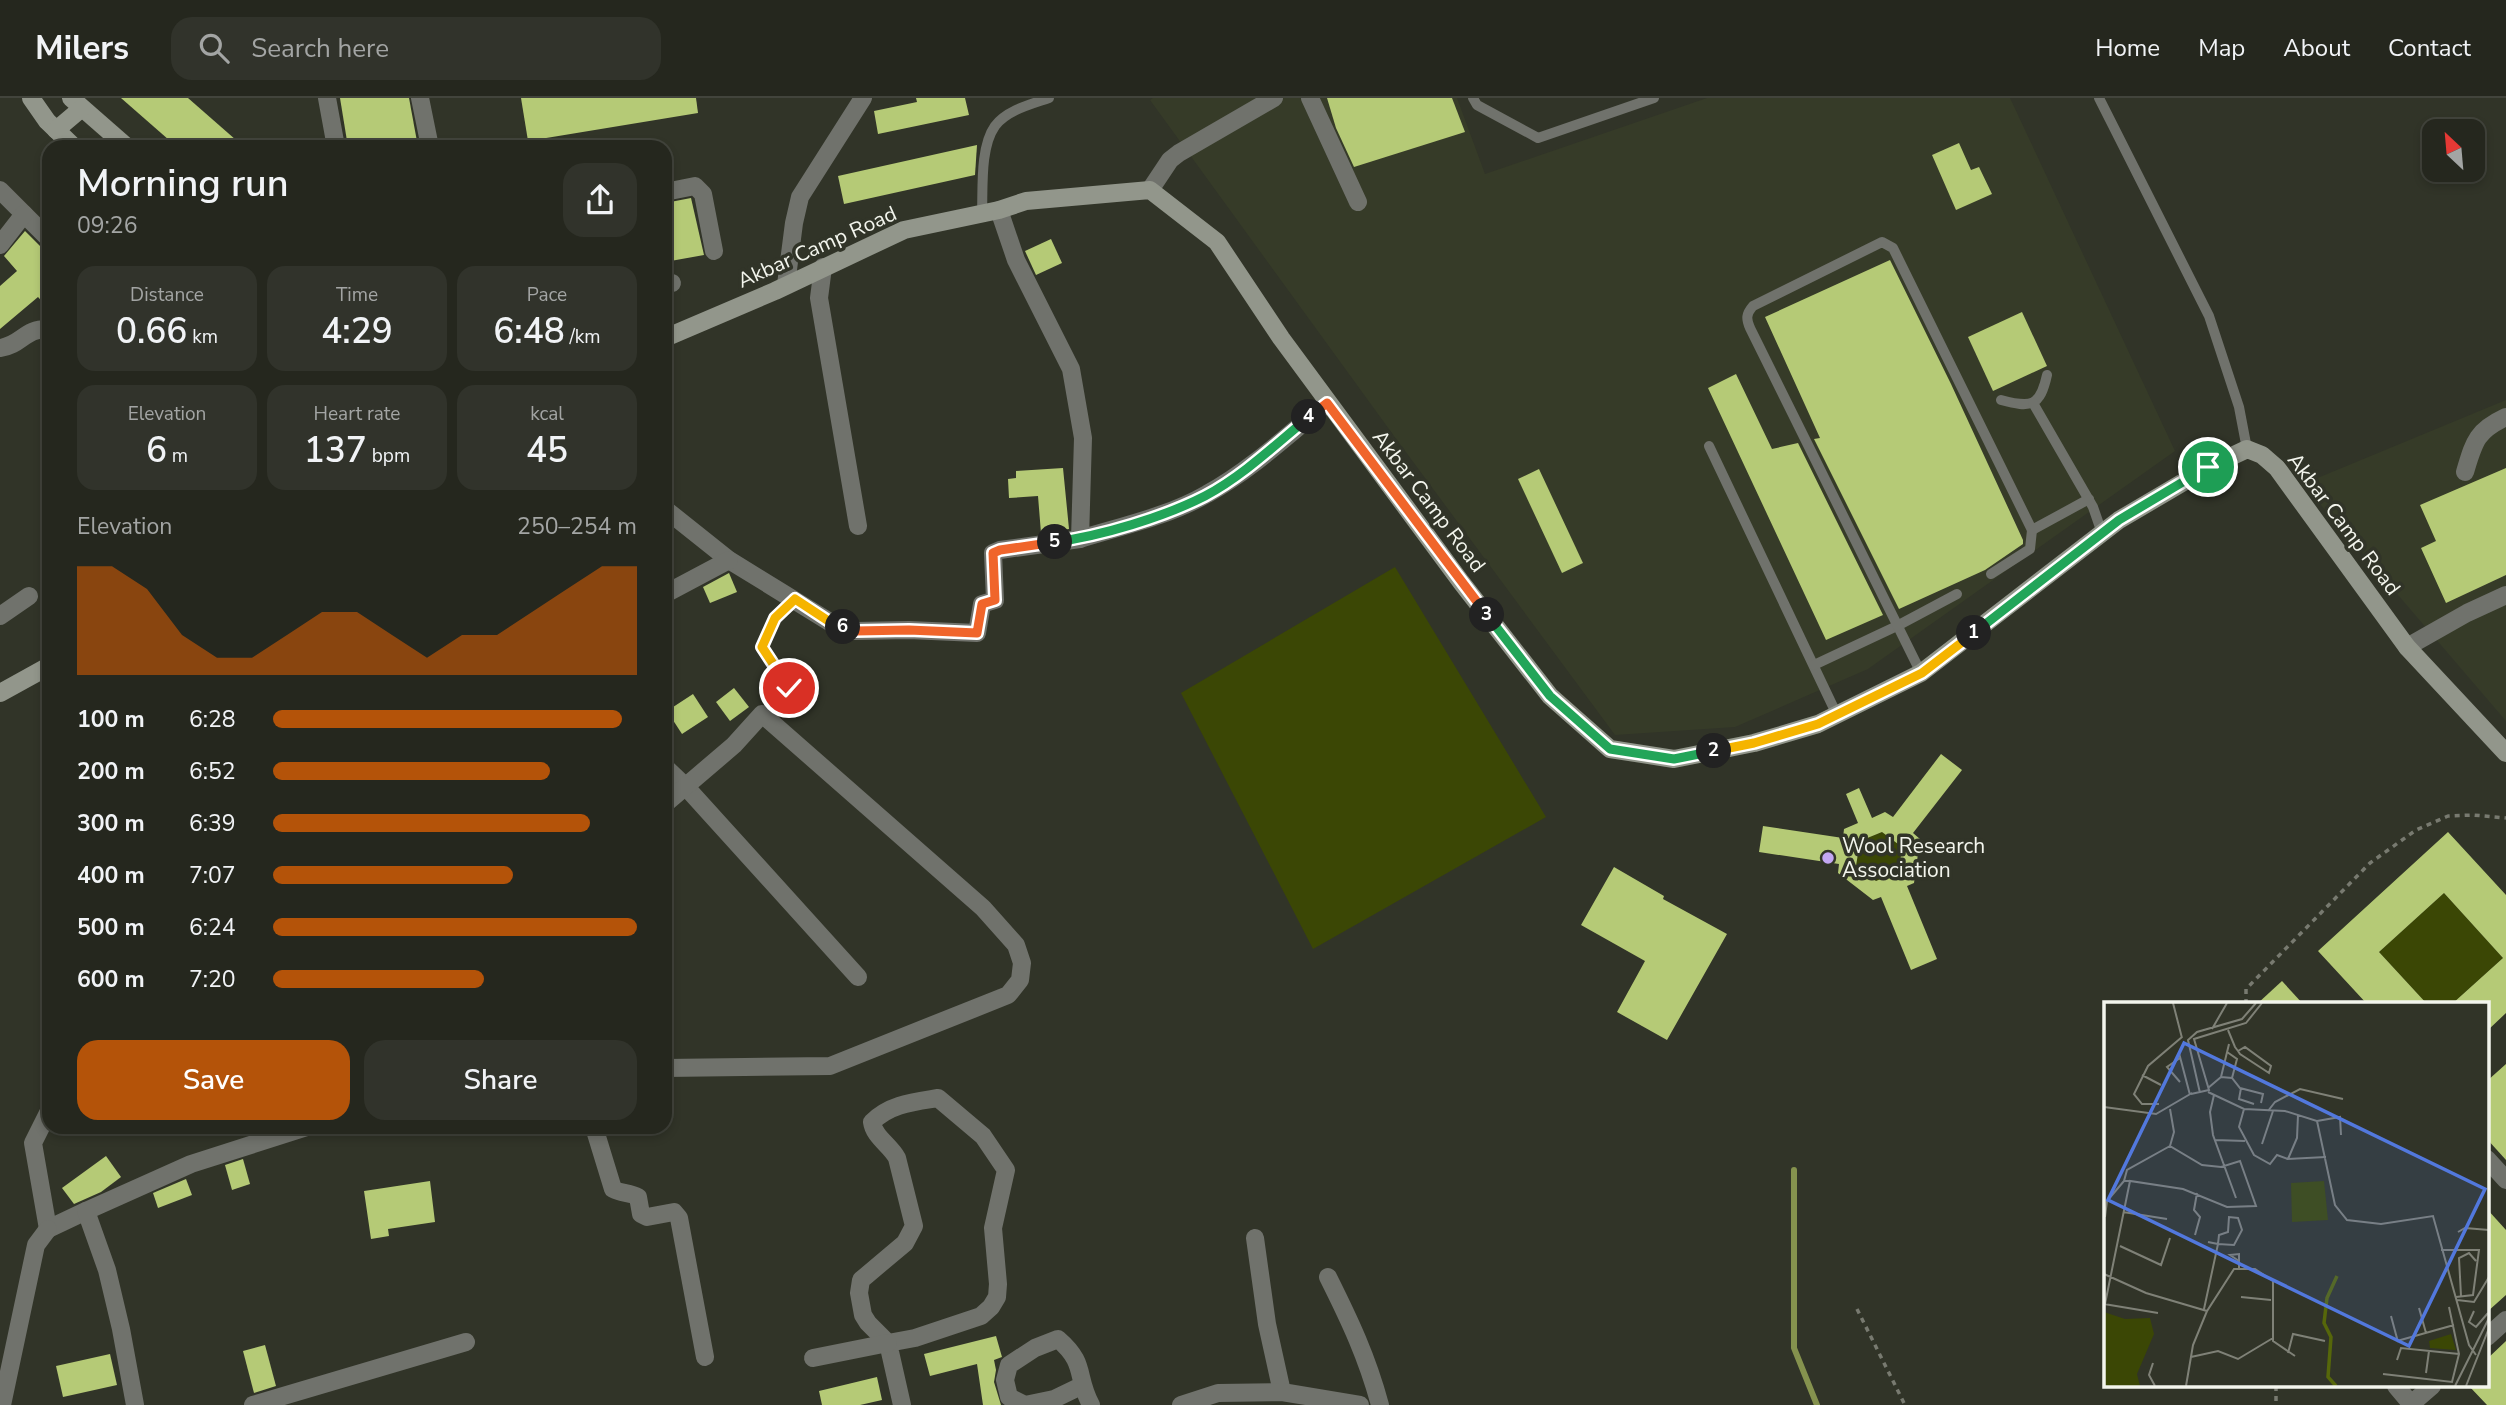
<!DOCTYPE html>
<html lang="en">
<head>
<meta charset="utf-8">
<style>
	:root { --surface:#25271e; --page:#31332b; --text:#f1f3f6; --muted:#a3a5a4; --line:#42443c; --accent:#b45309 }
	body { margin:0; font-family:"Nunito Sans",sans-serif; background:var(--page); color:var(--text); height:100vh; display:flex; flex-direction:column; font-size:26px; white-space:nowrap }
	* { box-sizing:border-box; margin:0 }
	p { font-size:23px; color:var(--muted) }
	.icon { flex:none; width:38px; height:38px; fill:none; stroke:currentColor; stroke-width:2; stroke-linecap:round; stroke-linejoin:round }
	.map { position:relative; flex:1; overflow:hidden }
	.panel { position:absolute; left:42px; top:42px; width:630px; height:994px; display:flex; flex-direction:column; background:var(--surface); border-radius:21px; box-shadow:0 4px 10px #0003,0 0 0 2px var(--line) }
	.panel>* { flex:none }
	.needle { width:46px; rotate:334deg }
	.buttons { position:absolute; left:2422px; top:21px; display:grid; gap:14px }
	.buttons a { display:grid; place-items:center; width:63px; height:63px; border-radius:14px; background:var(--surface); box-shadow:0 4px 10px #0003,0 0 0 2px var(--line); font-size:35px }
	.pin { position:absolute; display:grid; place-items:center; width:60px; height:60px; color:#fff; margin:-30px; border:4px solid #fff; border-radius:50%; box-shadow:0 2px 7px #0007 }
	.km { position:absolute; width:35px; height:35px; margin:-18px; border-radius:50%; background:#222; color:#fff; font-size:19px; line-height:35px; text-align:center }
	.round { display:grid; place-items:center; flex:none; width:74px; height:74px; border-radius:21px; background:var(--page) }
	.headline { display:flex; align-items:center; justify-content:space-between; height:119px; padding:0 35px }
	h1 { font-size:38px; font-weight:600; line-height:52px }
	.figures { display:grid; grid-template-columns:repeat(3,1fr); gap:10px; height:119px; padding:7px 35px }
	.figures div { display:grid; align-content:center; border-radius:18px; background:var(--page); text-align:center }
	.figures b { font-size:35px; font-weight:600 }
	.figures small { font-size:19px; font-weight:400 }
	.figures p { font-size:19px }
	.chart { height:196px; padding:14px 35px }
	.chart p { display:flex; justify-content:space-between }
	.chart svg { width:100%; height:126px; margin-top:7px; fill:var(--accent); opacity:.7 }
	.button { display:flex; gap:14px; margin-top:auto; padding:14px 35px }
	.button a { flex:1; height:80px; border-radius:21px; background:var(--accent); color:#fff; font-size:28px; font-weight:600; line-height:80px; text-align:center }
	.button a+a { background:var(--page); color:var(--text) }
	ul { padding:0 35px; list-style:none; font-size:23px }
	li { display:grid; grid-template-columns:112px 84px 1fr; align-items:center; height:52px }
	li i { height:18px; border-radius:9px; background:var(--accent) }
	header { display:flex; align-items:center; gap:42px; box-sizing:border-box; height:98px; padding:0 35px; background:var(--surface); border-bottom:2px solid var(--line) }
	header strong { font-size:33px }
	nav { display:flex; gap:38px; margin-inline-start:auto; font-size:24px }
	.search { width:490px; height:63px; background:var(--page); display:flex; align-items:center; gap:18px; box-sizing:border-box; padding:0 24px; border-radius:21px; color:var(--muted); font-size:26px }
	.map>svg:first-child { display:block }
	.built { fill:#363b28 }
	.green { fill:#3b4705 }
	.lines { fill:none; stroke-linecap:round; stroke-linejoin:round }
	.stream { stroke:#85924e; stroke-width:6 }
	.building { fill:#b5ca76; fill-rule:evenodd }
	.path { stroke:#787a70; stroke-width:3.5; stroke-dasharray:5 5; stroke-linecap:butt }
	.lane { stroke:#70726c; stroke-width:10 }
	.street { stroke:#70726c; stroke-width:18 }
	.secondary { stroke:#92968b; stroke-width:18 }
	.split-1-casing { stroke:#fff; stroke-width:14 }
	.split-2-casing { stroke:#fff; stroke-width:14 }
	.split-3-casing { stroke:#fff; stroke-width:14 }
	.split-4-casing { stroke:#fff; stroke-width:14 }
	.split-5-casing { stroke:#fff; stroke-width:14 }
	.split-6-casing { stroke:#fff; stroke-width:14 }
	.split-7-casing { stroke:#fff; stroke-width:14 }
	.split-1 { stroke:#22a559; stroke-width:9 }
	.split-2 { stroke:#f5b400; stroke-width:9 }
	.split-3 { stroke:#22a559; stroke-width:9 }
	.split-4 { stroke:#f0652b; stroke-width:9 }
	.split-5 { stroke:#22a559; stroke-width:9 }
	.split-6 { stroke:#f0652b; stroke-width:9 }
	.split-7 { stroke:#f5b400; stroke-width:9 }
	.poi-dot { fill:#c3a7f2; stroke:#313428; stroke-width:2.5 }
	.labels { text-anchor:middle; stroke-width:7; stroke-linejoin:round; paint-order:stroke }
	.street-label { font-size:21px; fill:#f3f5ed; stroke:#313428 }
	.poi-label { font-size:21px; fill:#f3f5ed; stroke:#313428; text-anchor:start }
	.inset-river { fill:none; stroke:#56670a; stroke-width:3.5 }
	.inset-road { fill:none; stroke:#7f8177; stroke-width:2 }
	.view { fill:#5278dd; fill-opacity:0.15; stroke:#5278dd; stroke-width:3.5 }
	.inset-edge { fill:none; stroke:#f3f5ed; stroke-width:3.5 }
</style>
</head>
<body>
<header>
<strong>Milers</strong>
<div class="search"><svg class="icon" aria-label="search" viewBox="0 0 24 24"><circle cx="10" cy="10" r="6"/><path d="M15 15l6 6"/></svg>Search here</div>
<nav><a>Home</a><a>Map</a><a>About</a><a>Contact</a></nav>
</header>
<div class="map">
<svg width="2506" height="1307" viewBox="0 0 2506 1307">
	<rect width="100%" height="100%" fill="#313428"/>
	<g class="built">
		<path d="M1153,0H1457L1485,76L1707,0H2010L2175,353L1868,571L1735,629L1615,637L1394,338L1150,2Z"/>
		<path d="M2506,302V623L2303,386Z"/>
	</g>
	<g class="green">
		<path d="M1395,469L1546,719L1313,851L1181,595Z"/>
		<path d="M1882,734L1902,749L1899,773L1876,783L1856,768L1860,743Z"/>
		<path d="M2444,795L2503,860L2452,906H2427L2379,854Z"/>
	</g>
	<g class="lines">
		<path class="stream" d="M1794,1072V1250L1817,1307"/>
	</g>
	<g class="building">
		<path d="M121,0H188L244,49H177Z"/>
		<path d="M340,0H409L418,49H348Z"/>
		<path d="M521,0H696L698,15L528,43Z"/>
		<path d="M916,0H965L969,17L878,36L874,13L917,4Z"/>
		<path d="M1327,0H1452L1465,34L1354,69L1336,30Z"/>
		<path d="M1959,45L1971,72L1979,69L1992,96L1956,112L1932,57Z"/>
		<path d="M977,47L975,77L844,106L838,78Z"/>
		<path d="M691,100L704,157L665,164V105Z"/>
		<path d="M25,133L49,157V211L38,199L0,231V188L17,173L4,158Z"/>
		<path d="M1051,141L1062,165L1036,177L1025,153Z"/>
		<path d="M1890,162L1951,286L2023,442V446L1985,472L1899,511L1814,341L1820,340L1765,219Z"/>
		<path d="M2022,214L2047,268L1993,293L1968,239Z"/>
		<path d="M1736,276L1772,351L1798,345L1883,517L1826,542L1708,290Z"/>
		<path d="M1063,370L1069,431L1041,435L1038,398L1009,400L1008,381L1016,380V373Z"/>
		<path d="M2506,370V477L2446,505L2421,450L2436,443L2420,407Z"/>
		<path d="M1539,371L1583,465L1562,475L1518,381Z"/>
		<path d="M729,475L737,494L710,505L703,489Z"/>
		<path d="M734,590L749,609L730,623L716,604Z"/>
		<path d="M693,596L708,619L682,636L667,613Z"/>
		<path d="M1941,656L1962,672L1913,735L1920,741L1914,785L1907,788L1937,861L1911,872L1881,799L1873,802L1838,775L1839,766L1759,754L1763,728L1843,740L1844,731L1858,725L1846,696L1859,690L1872,720L1885,714L1893,719ZM1882,734L1902,749L1899,773L1876,783L1856,768L1860,743Z"/>
		<path d="M2448,734L2506,797V915L2487,933V906H2452L2503,860L2444,795L2379,854L2427,906H2367L2318,853Z"/>
		<path d="M1614,769L1664,798L1663,801L1727,836L1667,942L1617,914L1645,863L1581,827Z"/>
		<path d="M2282,883L2303,906H2257Z"/>
		<path d="M2506,966V1062L2487,1041V983Z"/>
		<path d="M106,1058L121,1079L101,1094L74,1106L62,1090Z"/>
		<path d="M243,1061L250,1086L232,1092L225,1067Z"/>
		<path d="M186,1081L192,1097L158,1110L153,1095Z"/>
		<path d="M430,1083L435,1124L388,1131L389,1138L371,1141L364,1093Z"/>
		<path d="M2487,1111L2506,1132V1197L2487,1214Z"/>
		<path d="M996,1238L1002,1259L994,1262L996,1272L994,1284L1001,1307H983L977,1266L930,1278L924,1256Z"/>
		<path d="M2506,1243V1307H2487L2469,1288H2487V1261Z"/>
		<path d="M265,1247L276,1288L254,1295L243,1253Z"/>
		<path d="M110,1256L117,1287L63,1299L56,1268Z"/>
		<path d="M877,1279L882,1302L860,1307H822L819,1293Z"/>
	</g>
	<g class="lines">
		<g class="path">
			<path d="M781,514L775,520L762,549L789,590"/>
			<path d="M2246,906V891L2370,765L2416,732L2448,718L2473,717L2506,720"/>
			<path d="M1857,1211L1905,1307"/>
			<path d="M2276,1288V1307"/>
		</g>
		<g class="lane">
			<path d="M1473,0L1477,7L1538,40L1654,0"/>
			<path d="M2099,0L2209,218L2239,309L2247,351"/>
			<path d="M982,115C983,90 980,49 995,28C1007,12 1032,6 1049,0"/>
			<path d="M2001,302C2031,310 2040,309 2047,277"/>
			<path d="M2033,305L2093,409L2102,435"/>
			<path d="M1709,348L1837,617"/>
			<path d="M1991,476L2030,451L2032,432"/>
			<path d="M1814,567L1897,528L1957,496"/>
			<path d="M1921,575L1750,230C1746,221 1746,216 1753,208L1882,144L1893,150L2032,432L2089,401"/>
		</g>
		<g class="street">
			<path d="M327,0L336,49"/>
			<path d="M420,0L430,49"/>
			<path d="M1310,0L1358,104"/>
			<path d="M0,92L49,141"/>
			<path d="M1150,92L1170,62L1179,55L1274,0"/>
			<path d="M665,94L695,88L703,96L714,153"/>
			<path d="M999,112L1016,162L1071,271L1083,340L1080,441C1122,428 1169,418 1207,396C1251,372 1289,336 1327,305"/>
			<path d="M0,147L24,116"/>
			<path d="M823,169L819,200L858,428"/>
			<path d="M665,186L672,185"/>
			<path d="M786,187L794,125L800,99L863,0"/>
			<path d="M0,250C22,247 24,230 49,231"/>
			<path d="M2465,374C2474,344 2476,333 2506,319"/>
			<path d="M665,411L729,462L833,526L855,533L909,532L977,535L982,506L995,502L993,455L1000,452L1080,441"/>
			<path d="M665,496L729,462"/>
			<path d="M0,518L29,498"/>
			<path d="M2407,549L2467,515L2506,497"/>
			<path d="M665,669L686,689L858,879"/>
			<path d="M665,706L734,647L762,616L983,810L1016,847L1022,865L1020,882L1008,897L830,968L665,970"/>
			<path d="M49,1013L33,1045L48,1131L86,1113"/>
			<path d="M594,1029L613,1091C622,1096 629,1094 638,1099L641,1116L647,1119L674,1114L679,1120L705,1259"/>
			<path d="M2487,1061L2506,1082"/>
			<path d="M1255,1140L1267,1226L1282,1294"/>
			<path d="M1328,1179C1350,1223 1367,1259 1380,1307"/>
			<path d="M2487,1239L2506,1222"/>
			<path d="M888,1245L868,1225L863,1217L859,1195L861,1182L905,1145L914,1128L897,1060C890,1047 874,1039 872,1024C890,1006 913,1004 938,1000L983,1038L1006,1072L993,1130L998,1186L997,1199L991,1209L981,1218L915,1240L888,1245L902,1307"/>
			<path d="M813,1260L888,1245"/>
			<path d="M1081,1288L1054,1301L1025,1307L1009,1299L1005,1282L1009,1267L1035,1250L1058,1241C1087,1266 1075,1277 1091,1307"/>
			<path d="M2396,1288L2412,1307"/>
			<path d="M2411,1306L2432,1288"/>
			<path d="M2,1307L36,1147L48,1131"/>
			<path d="M135,1307L121,1231L107,1172L86,1113L191,1066L307,1029"/>
			<path d="M253,1307L466,1244"/>
			<path d="M1181,1307L1218,1295L1282,1294L1360,1307"/>
		</g>
		<g class="secondary">
			<path d="M31,0L47,23L74,49"/>
			<path d="M71,0L127,49"/>
			<path d="M56,32L82,10"/>
			<path d="M665,240L775,193L904,132L999,112L1026,103L1150,92L1217,144L1281,240L1461,484L1550,598L1610,651L1674,661L1754,645L1818,626L1921,575L2119,422L2209,369L2247,351L2262,357L2277,370L2407,549L2506,655"/>
			<path d="M0,595L49,568"/>
		</g>
	</g>
	<g class="lines">
		<defs>
			<path id="split-1" d="M1974,535L2119,422L2208,369"/>
			<path id="split-2" d="M1714,653L1754,645L1818,626L1922,575L1974,535"/>
			<path id="split-3" d="M1487,517L1550,598L1610,651L1674,661L1714,653"/>
			<path id="split-4" d="M1309,319L1327,305L1487,517"/>
			<path id="split-5" d="M1055,444C1101,438 1164,419 1205,398C1243,378 1276,346 1309,319"/>
			<path id="split-6" d="M843,529L855,533L909,532L977,535L982,506L995,502L993,455L1000,452L1055,444"/>
			<path id="split-7" d="M789,590L762,549L775,520L795,501L833,526L843,529"/>
		</defs>
		<use href="#split-1" class="split-1-casing"/>
		<use href="#split-2" class="split-2-casing"/>
		<use href="#split-3" class="split-3-casing"/>
		<use href="#split-4" class="split-4-casing"/>
		<use href="#split-5" class="split-5-casing"/>
		<use href="#split-6" class="split-6-casing"/>
		<use href="#split-7" class="split-7-casing"/>
		<use href="#split-1" class="split-1"/>
		<use href="#split-2" class="split-2"/>
		<use href="#split-3" class="split-3"/>
		<use href="#split-4" class="split-4"/>
		<use href="#split-5" class="split-5"/>
		<use href="#split-6" class="split-6"/>
		<use href="#split-7" class="split-7"/>
	</g>
	<circle class="poi-dot" cx="1828" cy="760" r="7"/>
	<g class="labels">
		<g class="street-label">
			<text transform="translate(817 149) rotate(-24)" y="7">Akbar Camp Road</text>
			<text transform="translate(1429 403) rotate(53)" y="7">Akbar Camp Road</text>
			<text transform="translate(2344 426) rotate(53)" y="7">Akbar Camp Road</text>
		</g>
		<g class="poi-label">
			<text x="1842" y="755">Wool Research<tspan x="1842" dy="24">Association</tspan></text>
		</g>
	</g>
	<g transform="translate(2104 904)">
		<rect width="385" height="385" fill="#313428"/>
		<path d="M220,179L224,218L188,220L187,181ZM0,310L21,317L46,316L50,332L33,372L36,384H0ZM347,332L352,348L326,346L325,339Z" fill="#3b4705"/>
		<path class="inset-river" d="M232,384L224,375L227,335L220,321L223,296L233,274"/>
		<path class="inset-road" d="M69,1L78,36M108,27L123,1M124,28L131,45L134,49L136,52L165,71L167,64L141,45L134,49M123,50L133,57L128,76M75,51L86,93M38,73L57,83M117,75L125,42M76,80L63,65L76,56M104,86L117,75L128,76L136,86L159,92L157,101M137,86L135,97L150,102M104,90L140,107L181,109L213,119L231,203L243,218L277,222L329,214L365,343L372,353M96,91L84,38L93,30L138,17L152,1M87,92L105,88L90,37L142,21L158,1M110,93L106,110L109,133L132,196M55,102H38L30,92L44,64L78,35M0,105L52,112L88,91M140,107L135,125L150,153L166,162L173,153L184,157M164,109L171,100L196,87L239,97M194,113L193,136L184,157L222,155M213,119L236,115L237,133M111,138L141,139M158,142L169,109M26,179H20L23,168L66,144M19,210L63,217M1,215L3,199L20,179M354,230L361,226L385,228M91,233L96,215L90,208L93,191M16,244L57,263L66,236M337,248H375L369,293L352,295M135,259L126,253L135,252V267M0,272L42,291L103,309L130,267H151L169,279V339L191,354M357,294L355,256L365,251L372,259M137,295L167,298M353,298L370,300L385,275M0,302L54,311M1,302L26,179L79,187L123,205L152,204L136,159L117,165L98,163L66,144L70,130L66,107M315,306L322,331M100,307L114,242L130,243L138,228L134,216L125,215L124,230L115,233L114,242L104,240M370,309L365,320L372,325L384,311M287,314L294,340M293,339L350,323M184,351L189,332L221,339M87,355L114,349L134,357L169,336M293,358L297,346L355,352M49,361L45,373L51,384M322,371L325,349M279,372L348,380L355,352L345,305M82,384L89,343L103,309M351,384L385,316M362,384L385,326"/>
		<path class="view" d="M80,41L381,187L305,344L4,198Z"/>
		<rect width="385" height="385" class="inset-edge"/>
	</g>
</svg>
<div class="buttons">
<a><svg class="needle" viewBox="-14 -14 28 28"><path d="M0-13l5 13h-10z" fill="#e53935"/><path d="M0 13l5-13h-10z" fill="#a3a5a4"/></svg></a>
</div>
<div class="pin" style="left:2208px;top:369px;background:#1e9e55"><svg class="icon" aria-label="arrive" viewBox="0 0 24 24"><path d="M6 21V4h12l-3 4 3 4H6"/></svg></div>
<div class="pin" style="left:789px;top:590px;background:#d93025"><svg class="icon" aria-label="check" viewBox="0 0 24 24"><path d="M5 12l5 5 9-10"/></svg></div>
<b class="km" style="left:1974px;top:535px">1</b>
<b class="km" style="left:1714px;top:653px">2</b>
<b class="km" style="left:1487px;top:517px">3</b>
<b class="km" style="left:1309px;top:319px">4</b>
<b class="km" style="left:1055px;top:444px">5</b>
<b class="km" style="left:843px;top:529px">6</b>
<section class="panel">
<div class="headline"><div><h1>Morning run</h1><p>09:26</p></div><a class="round"><svg class="icon" aria-label="share" viewBox="0 0 24 24"><path d="M12 15V3M7 8l5-5 5 5M5 13v7h14v-7"/></svg></a></div>
<div class="figures">
<div><p>Distance</p><b>0.66<small> km</small></b></div>
<div><p>Time</p><b>4:29</b></div>
<div><p>Pace</p><b>6:48<small> /km</small></b></div>
</div>
<div class="figures">
<div><p>Elevation</p><b>6<small> m</small></b></div>
<div><p>Heart rate</p><b>137<small> bpm</small></b></div>
<div><p>kcal</p><b>45</b></div>
</div>
<div class="chart"><p><span>Elevation</span>250–254 m</p>
<svg viewBox="0 0 160 44" preserveAspectRatio="none"><path d="M0 44V6L10 6L20 14L30 30L40 38L50 38L60 30L70 22L80 22L90 30L100 38L110 30L120 30L130 22L140 14L150 6L160 6V44z"/></svg>
</div>
<ul>
<li><b>100 m</b>6:28<i style="width:96%"></i></li>
<li><b>200 m</b>6:52<i style="width:76%"></i></li>
<li><b>300 m</b>6:39<i style="width:87%"></i></li>
<li><b>400 m</b>7:07<i style="width:66%"></i></li>
<li><b>500 m</b>6:24<i style="width:100%"></i></li>
<li><b>600 m</b>7:20<i style="width:58%"></i></li>
</ul>
<div class="button"><a>Save</a><a>Share</a></div>
</section>
</div>
</body>
</html>
